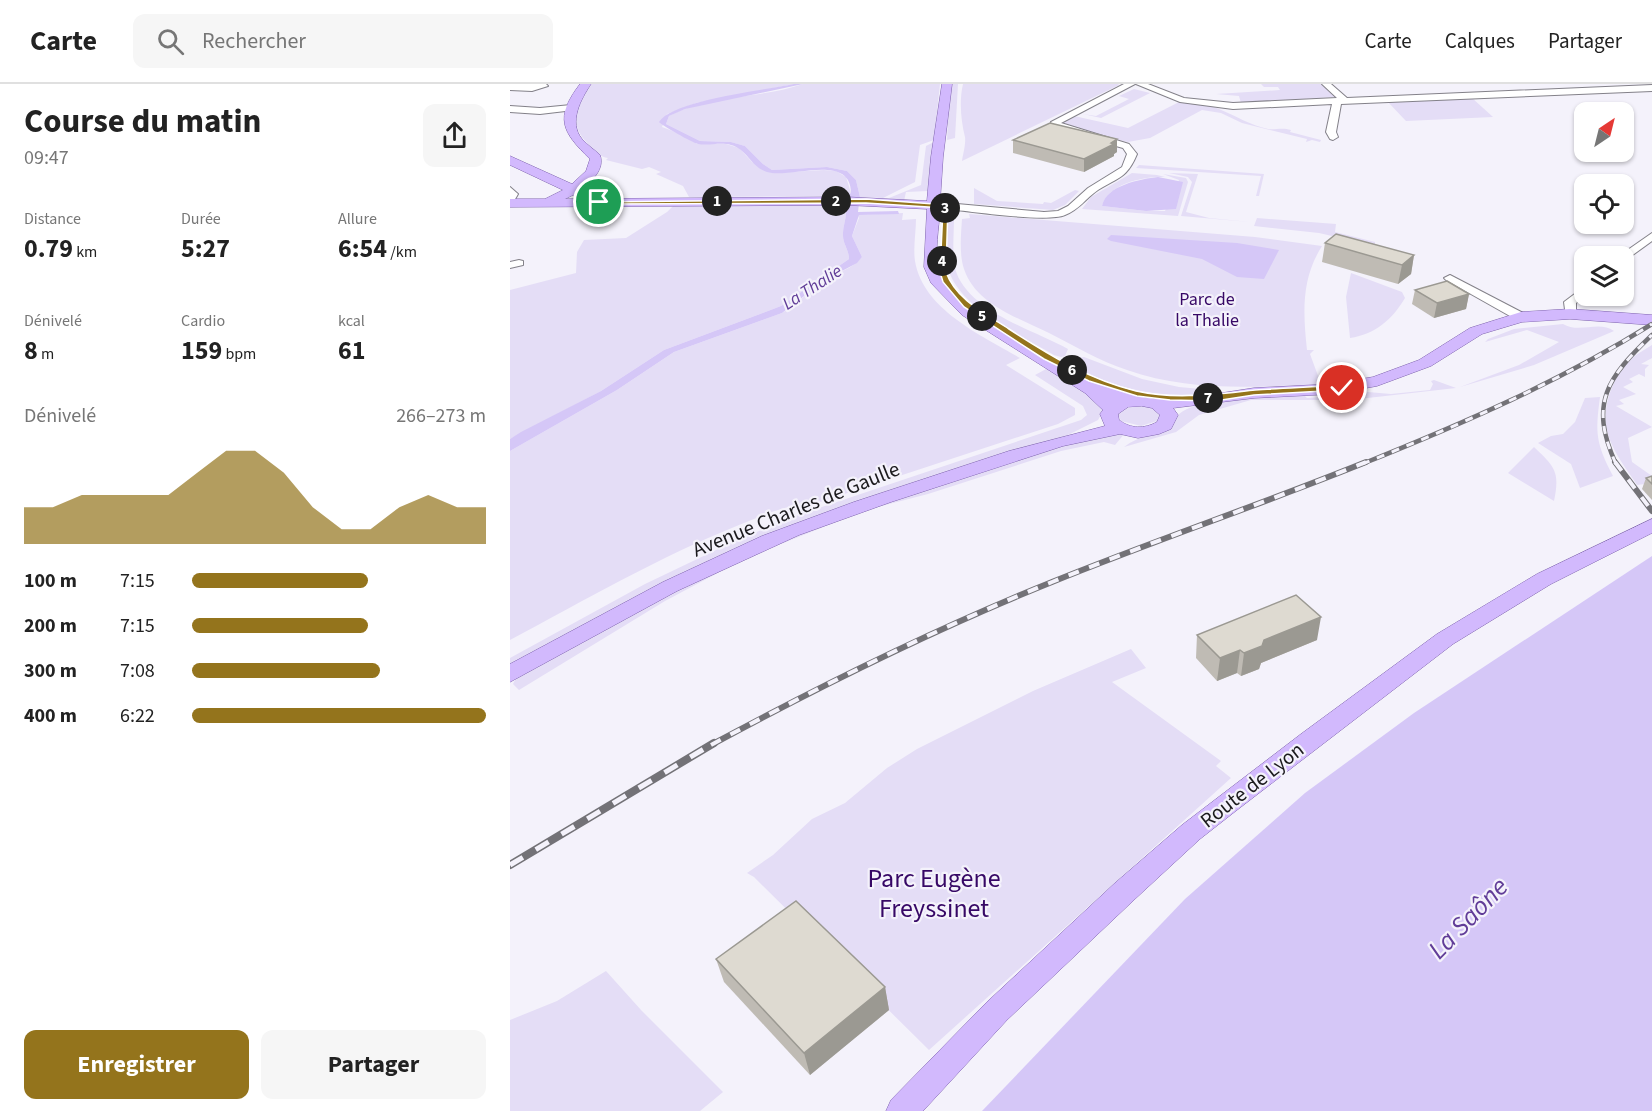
<!DOCTYPE html>
<html lang="fr">
<head>
<meta charset="utf-8">
<style>
	:root { --surface:#fff; --page:#f6f6f6; --text:#222; --muted:#767676; --line:#e0e0e0; --accent:#94741c }
	body { margin:0; font-family:"Source Sans 3",sans-serif; background:var(--page); color:var(--text); height:100vh; display:flex; flex-direction:column; font-size:22px; white-space:nowrap }
	* { box-sizing:border-box; margin:0 }
	p { font-size:20px; color:var(--muted) }
	.icon { flex:none; width:33px; height:33px; fill:none; stroke:currentColor; stroke-width:2; stroke-linecap:round; stroke-linejoin:round }
	.map { position:relative; flex:1; overflow:hidden }
	.side { display:flex; flex-direction:column; background:var(--surface); width:510px }
	.side>* { flex:none }
	.needle { width:39px; rotate:35deg }
	.tools { position:absolute; left:1064px; top:18px; display:grid; gap:12px }
	.tools a { display:grid; place-items:center; width:60px; height:60px; border-radius:12px; background:var(--surface); box-shadow:0 2px 4px #0004; font-size:30px }
	.pin { position:absolute; display:grid; place-items:center; width:51px; height:51px; color:#fff; margin:-26px; border:3px solid #fff; border-radius:50%; box-shadow:0 2px 6px #0007 }
	.km { position:absolute; width:30px; height:30px; margin:-15px; border-radius:50%; background:#222; color:#fff; font-size:16px; line-height:30px; text-align:center }
	.round { display:grid; place-items:center; flex:none; width:63px; height:63px; border-radius:12px; background:var(--page) }
	.head { display:flex; align-items:center; justify-content:space-between; height:102px; padding:0 24px }
	h1 { font-size:33px; font-weight:700; line-height:45px }
	.stats { display:grid; grid-template-columns:repeat(3,1fr); gap:9px; height:102px; padding:6px 24px }
	.stats div { display:grid; align-content:center }
	.stats b { font-size:26px; font-weight:700 }
	.stats small { font-size:16px; font-weight:400 }
	.stats p { font-size:16px }
	.chart { height:168px; padding:12px 24px }
	.chart p { display:flex; justify-content:space-between }
	.chart svg { width:100%; height:108px; margin-top:6px; fill:var(--accent); opacity:.7 }
	.primary-button { display:flex; gap:12px; margin-top:auto; padding:12px 24px }
	.primary-button a { flex:1; height:69px; border-radius:12px; background:var(--accent); color:#fff; font-size:24px; font-weight:700; line-height:69px; text-align:center }
	.primary-button a+a { background:var(--page); color:var(--text) }
	ul { padding:0 24px; list-style:none; font-size:20px }
	li { display:grid; grid-template-columns:96px 72px 1fr; align-items:center; height:45px }
	li i { height:15px; border-radius:8px; background:var(--accent) }
	header { display:flex; align-items:center; gap:36px; box-sizing:border-box; height:84px; padding:0 30px; background:var(--surface); border-bottom:2px solid var(--line) }
	header strong { font-size:28px }
	nav { display:flex; gap:33px; margin-inline-start:auto; font-size:21px }
	.search { width:420px; height:54px; background:var(--page); display:flex; align-items:center; gap:15px; box-sizing:border-box; padding:0 21px; border-radius:12px; color:var(--muted); font-size:22px }
	main { display:flex; flex:1; min-height:0 }
	.map>svg:first-child { display:block }
	.green { fill:#e4ddf6 }
	.water { fill:#d5c7f7 }
	.lines { fill:none; stroke-linecap:round; stroke-linejoin:round }
	.minor-casing { stroke:#838189; stroke-width:2 }
	.major-casing { stroke:#7e63ad; stroke-width:1 }
	.minor { fill:#fff; fill-rule:evenodd }
	.major { fill:#d2b9fd; fill-rule:evenodd }
	.rail-far2-casing { stroke:#737277; stroke-width:4.5 }
	.rail-far1-casing { stroke:#737277; stroke-width:6 }
	.rail-casing { stroke:#737277; stroke-width:8 }
	.rail-far2 { stroke:#f4f2fb; stroke-width:3; stroke-dasharray:8; stroke-linecap:butt }
	.rail-far1 { stroke:#f4f2fb; stroke-width:4; stroke-dasharray:11; stroke-linecap:butt }
	.rail { stroke:#f4f2fb; stroke-width:5; stroke-dasharray:15; stroke-linecap:butt }
	.wall { fill:#bfbbb4 }
	.shaded-wall { fill:#9b9992 }
	.building { fill:#dedad1; stroke:#9b9992; stroke-width:1.5 }
	.route { fill:#94741c; stroke:#fff; stroke-width:1.5 }
	.labels { text-anchor:middle; stroke-width:4.5; stroke-linejoin:round; paint-order:stroke }
	.far-water-label { font-size:18px; font-style:italic; fill:#613d98; stroke:#f4f2fb }
	.far-park-label { font-size:18px; fill:#370866; stroke:#f4f2fb }
	.street-label { font-size:21px; fill:#1b1a1d; stroke:#f4f2fb }
	.near-park-label { font-size:26px; fill:#370866; stroke:#f4f2fb }
	.near-water-label { font-size:27px; font-style:italic; fill:#613d98; stroke:#f4f2fb }
</style>
</head>
<body>
<header>
<strong>Carte</strong>
<div class="search"><svg class="icon" aria-label="search" viewBox="0 0 24 24"><circle cx="10" cy="10" r="6"/><path d="M15 15l6 6"/></svg>Rechercher</div>
<nav><a>Carte</a><a>Calques</a><a>Partager</a></nav>
</header>
<main>
<section class="side">
<div class="head"><div><h1>Course du matin</h1><p>09:47</p></div><a class="round"><svg class="icon" aria-label="share" viewBox="0 0 24 24"><path d="M12 15V3M7 8l5-5 5 5M5 13v7h14v-7"/></svg></a></div>
<div class="stats">
<div><p>Distance</p><b>0.79<small> km</small></b></div>
<div><p>Durée</p><b>5:27</b></div>
<div><p>Allure</p><b>6:54<small> /km</small></b></div>
</div>
<div class="stats">
<div><p>Dénivelé</p><b>8<small> m</small></b></div>
<div><p>Cardio</p><b>159<small> bpm</small></b></div>
<div><p>kcal</p><b>61</b></div>
</div>
<div class="chart"><p><span>Dénivelé</span>266–273 m</p>
<svg viewBox="0 0 160 44" preserveAspectRatio="none"><path d="M0 44V29L10 29L20 24L30 24L40 24L50 24L60 15L70 6L80 6L90 15L100 29L110 38L120 38L130 29L140 24L150 29L160 29V44z"/></svg>
</div>
<ul>
<li><b>100 m</b>7:15<i style="width:60%"></i></li>
<li><b>200 m</b>7:15<i style="width:60%"></i></li>
<li><b>300 m</b>7:08<i style="width:64%"></i></li>
<li><b>400 m</b>6:22<i style="width:100%"></i></li>
</ul>
<div class="primary-button"><a>Enregistrer</a><a>Partager</a></div>
</section>
<div class="map">
<svg width="1142" height="1027" viewBox="0 0 1142 1027">
	<rect width="100%" height="100%" fill="#f4f2fb"/>
	<g class="green">
		<path d="M82,0H284L186,19L157,30L152,43L171,50L187,60H216L229,64L242,78L262,89L314,86L326,87L336,93L341,109L336,112L179,113L173,102L146,90L151,88L139,83L132,85L96,76L98,74C91,73 87,69 82,64C58,42 63,24 82,0Z"/>
		<path d="M293,0H430L424,56L410,61L405,98L373,114L350,113L346,96L337,87L317,83L262,86L253,80L235,62L221,58L190,57L156,40L159,32C199,10 250,15 293,0Z"/>
		<path d="M440,0H448L445,54L437,56Z"/>
		<path d="M453,0H608L609,1L452,77C453,70 456,60 455,53C451,37 449,17 453,0Z"/>
		<path d="M751,0H811L825,13L731,19L729,12L706,10L770,6L768,3H754Z"/>
		<path d="M624,5L640,9L591,34L573,30L586,32L619,15L609,12Z"/>
		<path d="M962,14L983,33L896,37L878,18Z"/>
		<path d="M671,17C683,20 698,20 709,25C726,32 740,41 758,45C766,46 772,43 781,46L780,48L811,56L810,58L802,56L796,58L797,55L732,39L711,29L692,26L640,54L618,58L556,44L552,39L564,32L618,44Z"/>
		<path d="M424,58L418,107L396,108L394,117L379,114L411,101L416,62Z"/>
		<path d="M629,81L754,90L749,112H746L751,92L626,84Z"/>
		<path d="M622,89L647,91L655,93C635,92 598,99 592,122L636,127H655L669,96L653,90L676,94L678,98L668,132L572,125L581,113Z"/>
		<path d="M659,89L688,90L676,128L699,134L740,138L671,132L682,98L678,93Z"/>
		<path d="M464,104L487,117L533,120L534,118L541,119L565,106L569,107L555,121L543,126L464,120Z"/>
		<path d="M333,119C340,130 332,140 333,152C333,160 339,166 339,175L271,222L154,266L91,307L0,355V206L66,189L67,168L74,156L116,154L157,128L164,121Z"/>
		<path d="M393,129L392,136L406,135C406,148 403,164 405,177C413,226 473,252 510,274L496,281L565,324V331L548,340L307,419C280,419 254,431 229,441C149,473 75,516 0,556V367L107,306L164,268L272,229C287,220 300,206 315,196C327,188 343,185 352,173L342,152L349,134L348,131Z"/>
		<path d="M459,130L745,153L812,162C791,195 793,229 797,266H804L800,270L811,300C746,303 679,308 617,286C589,277 565,262 539,249C509,234 466,221 454,185C449,170 451,150 452,135L460,134Z"/>
		<path d="M441,133H444C444,150 442,168 445,184C456,227 524,246 558,265L555,272L551,273L544,271C509,250 447,224 437,181C433,167 437,149 438,135Z"/>
		<path d="M747,134L826,140L825,148L865,158V162L809,149L744,142Z"/>
		<path d="M841,189L892,208L895,214C882,236 865,250 840,254L836,213Z"/>
		<path d="M1053,240C1069,250 1089,236 1104,247L1024,281L950,303L1009,281L1049,258L1017,246L975,258L978,255L1004,245Z"/>
		<path d="M1142,261V274L1131,280L1139,281L1135,285V293L1129,290L1119,295L1123,298L1113,303L1126,310L1109,316L1114,320L1106,322L1142,343L1118,354L1122,378L1142,392V399L1127,401C1116,384 1102,367 1097,347C1091,323 1104,290 1122,274C1128,269 1136,265 1142,261Z"/>
		<path d="M574,273L632,295L669,303L713,307C656,317 604,307 555,277Z"/>
		<path d="M538,284L574,303L595,324L588,336L558,351L341,419L0,584V574L135,500L227,456L288,431L571,336L577,331L573,322L525,291Z"/>
		<path d="M924,296L946,304L840,316H741L689,331L666,348L614,363C629,351 647,351 661,341C665,339 666,333 669,330C693,311 764,312 794,311L797,314L844,311L858,308L881,310L920,306L923,300L921,297Z"/>
		<path d="M1090,313C1085,350 1086,359 1103,392L1070,404L1061,380L1028,359L1041,352L1053,350L1065,338L1075,314Z"/>
		<path d="M620,321L641,322L650,331L647,337L631,342L611,337L608,330Z"/>
		<path d="M608,348L615,349L605,361L594,358L551,367L418,410L356,426L236,474L155,517L9,606L3,600L6,594C80,552 153,509 230,473C305,438 385,413 464,388C511,373 559,352 608,348Z"/>
		<path d="M1024,363C1045,383 1050,388 1044,417L998,389Z"/>
		<path d="M621,565L636,584L602,598L711,677L706,682L721,694L419,966L244,793L237,789L263,771L302,735L335,719L377,684L407,665L523,607Z"/>
		<path d="M96,887L131,926L213,1008L190,1027H0V936L47,917Z"/>
	</g>
	<g class="water">
		<path d="M284,0H293L175,25L159,32L156,40L190,57L221,58L235,62L253,80L262,86L317,83L337,87L346,96L350,113H334L341,109C341,68 280,95 257,88C241,83 237,65 221,61C210,58 199,62 188,60C183,59 151,41 149,38C163,16 256,6 284,0Z"/>
		<path d="M648,93L673,98L666,125L636,127L592,122C596,101 631,95 648,93Z"/>
		<path d="M333,119H349L348,128L388,127L389,130L349,131L342,152L352,173L347,179L315,196L272,229L164,268L107,306L0,367V355L11,348L91,307L154,266L271,222L339,175C339,166 333,160 333,152C332,140 340,130 333,119Z"/>
		<path d="M601,151L727,159L769,166L754,195L727,193L692,175L601,157L597,155Z"/>
		<path d="M1142,472V1027H472L675,815L795,709L904,629Z"/>
	</g>
	<g class="lines">
		<defs>
			<g id="minor">
				<path d="M0,0H36L38,2L22,7L0,6Z"/>
				<path d="M614,0H625L551,39L619,60L627,70C617,94 609,93 588,106C576,114 569,126 555,131C537,139 460,127 436,125L431,122L436,119L534,128L548,127L558,122L578,104L612,83L617,70L613,64L549,46L543,43L541,38Z"/>
				<path d="M626,0H638L674,14L723,19L827,14L812,0H821L837,14L1142,1V7L831,20L826,48L828,53L823,56L820,55L816,48L822,20L723,25L670,18Z"/>
				<path d="M61,21L65,24L64,26L30,30L0,28V22L30,24Z"/>
				<path d="M0,103L8,110L4,117L0,118Z"/>
				<path d="M1142,149V157L1113,178V172H1109Z"/>
				<path d="M9,176L13,177V181L0,184V178Z"/>
				<path d="M940,191L1015,230L1017,233L1015,236H1007L936,196L934,194Z"/>
				<path d="M1074,203L1076,212L1066,219V230L1060,234L1056,233L1054,218Z"/>
			</g>
			<g id="major">
				<path d="M70,0H81C71,15 58,38 72,55C77,61 85,66 90,71C95,85 82,97 72,105L78,110L77,113L63,111L55,115L336,113L417,117L421,73L432,0H442L433,73L430,118L441,119L443,122L441,125L430,126C429,144 424,167 429,185C439,222 547,277 582,298H592L626,312L647,315L686,313L744,304L823,300L863,293L909,276L960,244L1011,228L1060,225L1142,231V241L1060,235L1012,238L972,250L921,282L867,302L823,310L744,314L663,324L668,331L661,345L649,350L628,354L610,350L553,362L381,418L289,451L167,507L0,598V580L153,498L252,452L344,418L499,367L595,342L590,330L593,326L575,309L452,231L421,199L414,183L417,125L336,121L0,123V115H35L53,106L0,81V72L62,100L76,87L80,75C52,48 44,34 70,0ZM632,322L642,324L650,331L647,338C634,345 621,345 609,336L608,330L618,323Z"/>
				<path d="M1142,435V449L1041,500L943,560L727,726L690,755L625,815L497,936L413,1027H376L381,1016L477,918L605,799L672,741L791,650L927,550L1027,490Z"/>
			</g>
		</defs>
		<use href="#minor" class="minor-casing"/>
		<use href="#major" class="major-casing"/>
		<use href="#minor" class="minor"/>
		<use href="#major" class="major"/>
		<defs>
			<g id="rail-far2">
				<path d="M852,380C952,340 1051,297 1142,240"/>
				<path d="M1106,380C1078,319 1098,293 1142,251"/>
			</g>
			<g id="rail-far1">
				<path d="M1105,378L1142,427"/>
				<path d="M201,661C312,601 425,545 542,498C646,456 752,420 856,378"/>
			</g>
			<path id="rail" d="M0,781L204,659"/>
		</defs>
		<use href="#rail-far2" class="rail-far2-casing"/>
		<use href="#rail-far1" class="rail-far1-casing"/>
		<use href="#rail" class="rail-casing"/>
		<use href="#rail-far2" class="rail-far2"/>
		<use href="#rail-far1" class="rail-far1"/>
		<use href="#rail" class="rail"/>
	</g>
	<g class="wall">
		<path d="M607,55V68L604,70V72L574,88L503,69V56Z"/>
		<path d="M815,159L904,171L901,190L888,200L812,178Z"/>
		<path d="M905,206L959,210L956,225L924,234L902,220Z"/>
		<path d="M1142,392V416L1132,405L1136,394Z"/>
		<path d="M687,551L807,556L751,579L749,585L731,592L727,589L707,597L686,574Z"/>
		<path d="M206,875L375,903L379,926L300,991L214,898Z"/>
	</g>
	<g class="shaded-wall">
		<path d="M607,55V68L604,70V72L574,88V75Z"/>
		<path d="M904,171L901,190L888,200L892,181Z"/>
		<path d="M959,210L956,225L924,234L927,219Z"/>
		<path d="M811,533L807,556L751,579L749,585L731,592L734,569L754,556Z"/>
		<path d="M730,566L727,589L707,597L710,574Z"/>
		<path d="M375,903L379,926L300,991L294,969Z"/>
	</g>
	<g class="building">
		<path d="M540,39L607,55L601,59L604,60L574,75L503,56Z"/>
		<path d="M826,150L904,171L892,181L815,159Z"/>
		<path d="M937,197L959,210L927,219L905,206Z"/>
		<path d="M1142,392V400L1136,394Z"/>
		<path d="M786,511L811,533L754,556L752,562L734,569L730,566L710,574L687,551Z"/>
		<path d="M286,817L375,903L294,969L206,875Z"/>
	</g>
	<path class="route" d="M356,115L438,121L436,188C446,216 476,230 499,245C539,271 580,296 626,307C666,316 706,310 745,306C774,304 803,303 832,301L836,304L832,306L744,311L705,317L660,316L627,312L579,297L534,275L454,223L433,198L430,188L433,124L356,119L89,120L86,118Z"/>
	<g class="labels">
		<g class="far-water-label">
			<text transform="translate(302 203) rotate(-33)" y="6">La Thalie</text>
		</g>
		<g class="far-park-label">
			<text x="697" y="221">Parc de<tspan x="697" dy="21">la Thalie</tspan></text>
		</g>
		<g class="street-label">
			<text transform="translate(286 425) rotate(-22)" y="7">Avenue Charles de Gaulle</text>
			<text transform="translate(742 701) rotate(-38)" y="7">Route de Lyon</text>
		</g>
		<g class="near-park-label">
			<text x="424" y="803">Parc Eugène<tspan x="424" dy="30">Freyssinet</tspan></text>
		</g>
		<g class="near-water-label">
			<text transform="translate(958 834) rotate(-46)" y="9">La Saône</text>
		</g>
	</g>
</svg>
<div class="tools">
<a><svg class="needle" viewBox="-14 -14 28 28"><path d="M0-13l5 13h-10z" fill="#e53935"/><path d="M0 13l5-13h-10z" fill="#767676"/></svg></a>
<a><svg class="icon" aria-label="locate" viewBox="0 0 24 24"><circle cx="12" cy="12" r="6"/><path d="M12 2v4M12 18v4M2 12h4M18 12h4"/></svg></a>
<a><svg class="icon" aria-label="layers" viewBox="0 0 24 24"><path d="M12 4l9 5-9 5-9-5zM3 14l9 5 9-5"/></svg></a>
</div>
<div class="pin" style="left:89px;top:118px;background:#1e9e55"><svg class="icon" aria-label="arrive" viewBox="0 0 24 24"><path d="M6 21V4h12l-3 4 3 4H6"/></svg></div>
<div class="pin" style="left:832px;top:304px;background:#d93025"><svg class="icon" aria-label="check" viewBox="0 0 24 24"><path d="M5 12l5 5 9-10"/></svg></div>
<b class="km" style="left:207px;top:117px">1</b>
<b class="km" style="left:326px;top:117px">2</b>
<b class="km" style="left:435px;top:124px">3</b>
<b class="km" style="left:432px;top:177px">4</b>
<b class="km" style="left:472px;top:232px">5</b>
<b class="km" style="left:562px;top:286px">6</b>
<b class="km" style="left:698px;top:314px">7</b>
</div>
</main>
</body>
</html>
